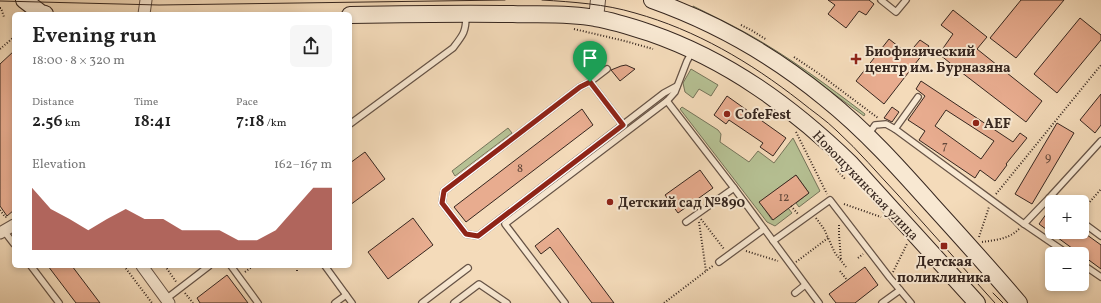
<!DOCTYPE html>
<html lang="en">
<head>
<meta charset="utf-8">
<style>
	:root { --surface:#fff; --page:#f6f6f6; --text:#222; --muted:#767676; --accent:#8f2418 }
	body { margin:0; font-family:Vollkorn,serif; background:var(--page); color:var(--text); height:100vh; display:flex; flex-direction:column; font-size:15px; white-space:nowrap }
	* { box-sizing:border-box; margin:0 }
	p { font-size:13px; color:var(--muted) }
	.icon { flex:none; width:22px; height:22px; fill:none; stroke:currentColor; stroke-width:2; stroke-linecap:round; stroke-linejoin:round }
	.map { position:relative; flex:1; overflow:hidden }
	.side { position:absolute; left:12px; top:12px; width:340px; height:256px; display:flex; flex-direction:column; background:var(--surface); border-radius:6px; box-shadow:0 2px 6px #0003 }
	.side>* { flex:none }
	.controls { position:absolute; left:1045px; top:195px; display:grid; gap:8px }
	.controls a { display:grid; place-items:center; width:44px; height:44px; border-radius:6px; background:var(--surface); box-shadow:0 2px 6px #0003; font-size:20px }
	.pin { position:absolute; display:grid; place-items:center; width:34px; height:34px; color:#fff; margin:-41px -17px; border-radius:50% 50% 50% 0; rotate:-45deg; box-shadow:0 0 4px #0007 }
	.pin .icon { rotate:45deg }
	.round { display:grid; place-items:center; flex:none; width:42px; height:42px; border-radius:6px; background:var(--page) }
	.head { display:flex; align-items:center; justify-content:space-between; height:68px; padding:0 20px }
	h1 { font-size:22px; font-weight:600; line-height:30px }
	.stats { display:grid; grid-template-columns:repeat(3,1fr); gap:6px; height:68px; padding:4px 20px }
	.stats div { display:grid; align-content:center }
	.stats b { font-size:17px; font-weight:600 }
	.stats small { font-size:11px; font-weight:400 }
	.stats p { font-size:11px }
	.chart { height:112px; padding:8px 20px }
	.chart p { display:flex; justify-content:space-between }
	.chart svg { width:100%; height:72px; margin-top:4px; fill:var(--accent); opacity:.7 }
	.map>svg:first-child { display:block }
	.green { fill:#b6c194; stroke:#76745a }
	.building { fill:#e8ac8f; stroke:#36261f; fill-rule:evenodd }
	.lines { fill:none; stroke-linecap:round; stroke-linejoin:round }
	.service-casing { stroke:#665346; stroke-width:8 }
	.minor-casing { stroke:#665346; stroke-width:13 }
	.tertiary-casing { stroke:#665346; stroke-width:16 }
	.secondary-casing { stroke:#36261f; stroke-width:18 }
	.path { stroke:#36261f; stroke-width:2; stroke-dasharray:1 2; stroke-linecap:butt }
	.service { stroke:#f8e8d2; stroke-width:5.5 }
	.minor { stroke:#f8e8d2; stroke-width:11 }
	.tertiary { stroke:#f8e8d2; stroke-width:14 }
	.secondary { stroke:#f8e8d2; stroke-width:16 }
	.tram { stroke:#36261f; stroke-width:1 }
	.route-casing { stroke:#fff; stroke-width:8 }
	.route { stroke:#8f2418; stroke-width:5 }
	.poi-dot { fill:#8f2418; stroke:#f8e8d2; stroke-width:1.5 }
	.labels { text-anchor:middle; stroke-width:4; stroke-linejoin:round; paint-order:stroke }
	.number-label { font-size:12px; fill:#62483b }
	.poi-label { font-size:14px; font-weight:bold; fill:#36261f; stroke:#f8e8d2; text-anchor:start }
	.street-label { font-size:14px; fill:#36261f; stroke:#f8e8d2 }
</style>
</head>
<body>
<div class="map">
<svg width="1101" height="303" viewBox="0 0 1101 303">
	<rect width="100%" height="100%" fill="#f4dbba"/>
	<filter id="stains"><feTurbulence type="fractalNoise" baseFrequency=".005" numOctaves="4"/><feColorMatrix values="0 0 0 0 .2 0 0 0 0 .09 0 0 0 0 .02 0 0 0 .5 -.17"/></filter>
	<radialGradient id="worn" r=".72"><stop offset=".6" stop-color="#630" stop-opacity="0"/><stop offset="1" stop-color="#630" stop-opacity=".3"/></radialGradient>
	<g class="green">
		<path d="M693,6C711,15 730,24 748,34C789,57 827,85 865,114L864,116L789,61L747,36L693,7Z"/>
		<path d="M691,69L718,85L711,96L699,89L693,98L685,92L683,83Z"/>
		<path d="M682,107L718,130L721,134L720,142L749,162L758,151L774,163L793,138L820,191L799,207L796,203L809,193L796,175L760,202L772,220L788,208L792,213L775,226L767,222L680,109Z"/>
		<path d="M508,128L512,133L455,176L452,171Z"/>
	</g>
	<g class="building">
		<path d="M828,0H869L874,4L866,15L859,11L846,28L828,14L835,5Z"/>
		<path d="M1021,0H1064L1016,58L990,38Z"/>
		<path d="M953,10L987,37L977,49L1042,101L1026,122L961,72L939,54L953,34L941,25Z"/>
		<path d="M1080,18L1101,35V40L1057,93L1034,74Z"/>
		<path d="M889,39L908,54L920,40L929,46L884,104L856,81Z"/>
		<path d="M14,51V210L7,216L0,206V64Z"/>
		<path d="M626,65L635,69L620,81L611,70L621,66Z"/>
		<path d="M921,81L1013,142L1020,133L1027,138L1006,164L1007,165L995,181L980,170L975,178L919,140L925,131L908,120L925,96L916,89ZM946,110L994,141L981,159L935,126Z"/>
		<path d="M1101,94V125L1095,133L1080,120Z"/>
		<path d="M727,96L786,138L773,156L760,147L763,143L729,120L726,124L714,115Z"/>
		<path d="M892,107L899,112L892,122L884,118Z"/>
		<path d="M582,109L593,125L466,222L454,207Z"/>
		<path d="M1057,123L1074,133L1032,204L1015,194Z"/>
		<path d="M365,152L385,179L350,205V163Z"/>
		<path d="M700,170L713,188L678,213L665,195Z"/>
		<path d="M796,175L809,193L773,220L759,202Z"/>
		<path d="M1052,206V232H1083L1101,245V269L1082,255V254H1080L1039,224Z"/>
		<path d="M413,218L433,245L388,279L368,252Z"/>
		<path d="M558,228L614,303H592L550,247L541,254L535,246Z"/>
		<path d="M48,266H72L100,303H76Z"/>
		<path d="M865,267L878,285L855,303H836L829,294Z"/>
		<path d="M227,275L248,303H200L197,298Z"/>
	</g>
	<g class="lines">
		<defs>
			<g id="service">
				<path d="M881,0L896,12L906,0"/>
				<path d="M607,69L590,82L580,87L444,191L442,203L466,234L478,236L664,93L677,86"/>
				<path d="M590,82L623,125"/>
				<path d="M918,97L895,129L1024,224L1068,254"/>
				<path d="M667,101L734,188L819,303"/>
				<path d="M350,124L453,48C463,35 466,32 466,16"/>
				<path d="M868,135L875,125L886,124L895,129"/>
				<path d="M1049,198L1055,202"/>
				<path d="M686,222L734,188"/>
				<path d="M1082,222L1101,236"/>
				<path d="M1024,224L1049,198L1101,141"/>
				<path d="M4,231L14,244"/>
				<path d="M773,241L830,200L890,278L911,303"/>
				<path d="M719,262L764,229"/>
				<path d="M1082,264L1101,277"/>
				<path d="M31,266L59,303"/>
				<path d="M231,266L258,303"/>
				<path d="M325,266L352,303"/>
				<path d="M795,293L805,285"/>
				<path d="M166,299L209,266"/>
				<path d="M335,303L346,295"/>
				<path d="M422,303L468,268"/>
				<path d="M454,303L479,284L507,303"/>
				<path d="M565,303L505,224L667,101L675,92L687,61L692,52"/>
				<path d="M882,303L900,290"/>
			</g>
			<g id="minor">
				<path d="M144,14L146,0"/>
				<path d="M0,233L14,225"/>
				<path d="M142,266L169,303"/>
			</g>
			<path id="tertiary" d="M596,18L598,0"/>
			<g id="secondary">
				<path d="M24,0L41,13L45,14"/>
				<path d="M652,0C714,22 774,56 825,98C865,130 899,168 932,205C962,238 991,270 1019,303"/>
				<path d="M350,15C404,14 459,13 513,14C540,15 568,13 595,18C614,21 632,27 650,33C728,60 792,107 851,164L977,303"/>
			</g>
		</defs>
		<use href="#service" class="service-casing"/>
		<use href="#minor" class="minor-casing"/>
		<use href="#tertiary" class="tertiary-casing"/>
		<use href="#secondary" class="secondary-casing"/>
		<g class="path">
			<path d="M0,8H1L4,17"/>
			<path d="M741,25L751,30L767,40"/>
			<path d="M574,29L625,41L653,49"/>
			<path d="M0,49L14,37"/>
			<path d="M794,57L818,73L878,118"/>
			<path d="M796,132L827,194"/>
			<path d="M836,169L845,179"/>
			<path d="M996,194L1101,65"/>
			<path d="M696,200L699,204"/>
			<path d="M844,204L881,217"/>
			<path d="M791,206L798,214"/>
			<path d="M0,210L5,217H7"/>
			<path d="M1082,211L1101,189"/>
			<path d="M816,218L824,229L835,253L846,267"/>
			<path d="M701,219L724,249"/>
			<path d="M699,222L706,271"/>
			<path d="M839,225V234L841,260"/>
			<path d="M979,237L989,207"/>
			<path d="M982,242C996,240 1010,239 1020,228"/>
			<path d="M746,251L778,261"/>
			<path d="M858,258L863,254"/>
			<path d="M796,262L828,238"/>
			<path d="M124,266L152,303"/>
			<path d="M165,266L177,283"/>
			<path d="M297,271V266"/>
			<path d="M840,271L847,280"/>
			<path d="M245,272L253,266"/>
			<path d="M893,272L907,244"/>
			<path d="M185,293L193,303"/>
			<path d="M664,303L714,265"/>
		</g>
		<use href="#service" class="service"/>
		<use href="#minor" class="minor"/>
		<use href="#tertiary" class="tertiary"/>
		<use href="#secondary" class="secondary"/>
		<g class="tram">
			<path d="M542,0C573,2 605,4 635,13C696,30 750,62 800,101C812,111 826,120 837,131C859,151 878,174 898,195C930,231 963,267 995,303"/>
			<path d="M0,1L159,5L505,0"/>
			<path d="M993,293L1003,303"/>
		</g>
	</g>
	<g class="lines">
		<defs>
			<path id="route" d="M590,82L623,125L478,236L466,234L442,203L444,191L580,87Z"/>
		</defs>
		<use href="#route" class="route-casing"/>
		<use href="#route" class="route"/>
	</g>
	<g class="poi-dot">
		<path d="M854 53h4v4h4v4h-4v4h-4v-4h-4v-4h4z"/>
		<circle cx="727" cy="114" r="4"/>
		<circle cx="976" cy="123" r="4"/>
		<circle cx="610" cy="202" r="4"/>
		<rect x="940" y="242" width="8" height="8" rx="2"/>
	</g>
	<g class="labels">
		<g class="number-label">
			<text x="945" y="149">7</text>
			<text x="1048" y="161">9</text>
			<text x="520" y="172">8</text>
			<text x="784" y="201">12</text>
		</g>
		<g class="poi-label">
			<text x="865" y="56">Биофизический<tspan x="865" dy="16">центр им. Бурназяна</tspan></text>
			<text x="735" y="119">CofeFest</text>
			<text x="984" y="128">AEF</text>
			<text x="618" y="207">Детский сад №890</text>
			<text x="944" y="266" text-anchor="middle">Детская<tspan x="944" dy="16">поликлиника</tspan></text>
		</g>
		<g class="street-label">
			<text transform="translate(866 185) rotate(46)" y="5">Новощукинская улица</text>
		</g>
	</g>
	<rect width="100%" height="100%" filter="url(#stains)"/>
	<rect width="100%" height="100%" fill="url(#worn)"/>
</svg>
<div class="controls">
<a>+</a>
<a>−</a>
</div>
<div class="pin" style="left:590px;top:82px;background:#1e9e55"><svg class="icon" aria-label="arrive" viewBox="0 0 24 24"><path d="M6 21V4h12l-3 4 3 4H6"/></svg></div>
<section class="side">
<div class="head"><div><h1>Evening run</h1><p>18:00 · 8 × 320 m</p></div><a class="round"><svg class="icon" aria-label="share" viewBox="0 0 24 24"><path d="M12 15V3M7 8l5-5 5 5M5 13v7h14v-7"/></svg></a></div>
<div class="stats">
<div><p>Distance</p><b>2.56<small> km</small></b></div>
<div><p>Time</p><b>18:41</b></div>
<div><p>Pace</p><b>7:18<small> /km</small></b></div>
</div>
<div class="chart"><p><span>Elevation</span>162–167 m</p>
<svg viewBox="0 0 160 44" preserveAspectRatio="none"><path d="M0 44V6L10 19L20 25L30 32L40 25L50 19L60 25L70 25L80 32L90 32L100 32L110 38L120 38L130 32L140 19L150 6L160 6V44z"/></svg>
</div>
</section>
</div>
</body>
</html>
